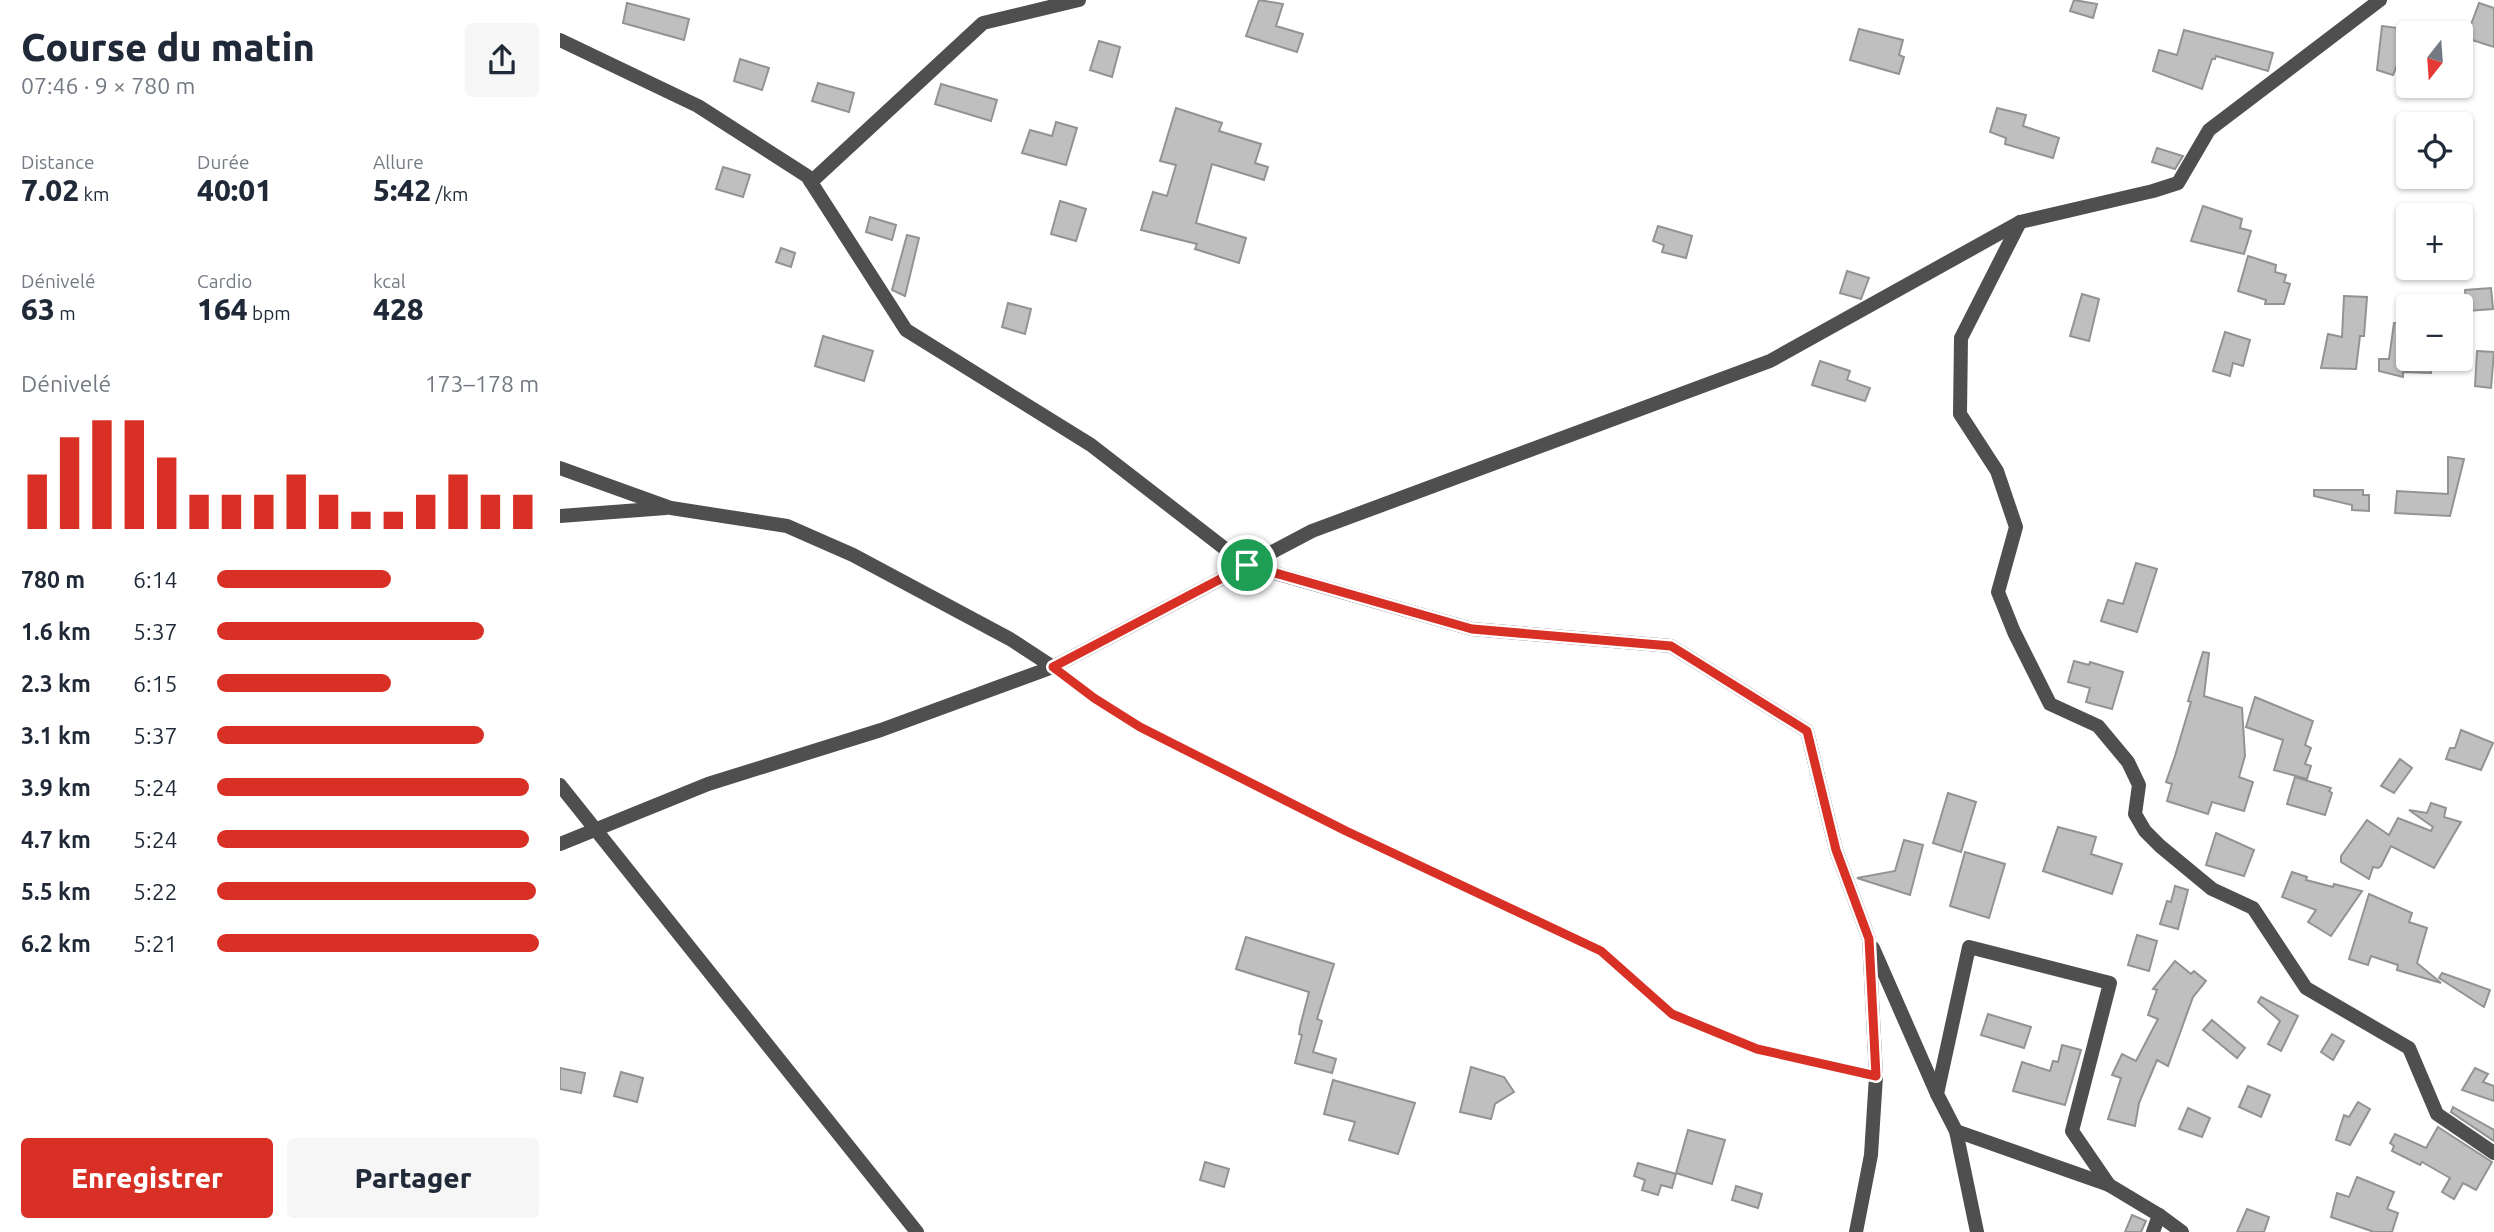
<!DOCTYPE html>
<html lang="fr">
<head>
<meta charset="utf-8">
<style>
	:root { --surface:#fff; --page:#f6f6f7; --text:#1f2937; --muted:#747a83; --accent:#d93025 }
	body { margin:0; font-family:Ubuntu,sans-serif; background:var(--page); color:var(--text); height:100vh; display:flex; flex-direction:column; font-size:26px; white-space:nowrap }
	* { box-sizing:border-box; margin:0 }
	p { font-size:23px; color:var(--muted) }
	.icon { flex:none; width:38px; height:38px; fill:none; stroke:currentColor; stroke-width:2; stroke-linecap:round; stroke-linejoin:round }
	.map { position:relative; flex:1; overflow:hidden }
	.details { display:flex; flex-direction:column; background:var(--surface); width:560px }
	.details>* { flex:none }
	.needle { width:46px; rotate:197deg }
	.fabs { position:absolute; left:1836px; top:21px; display:grid; gap:14px }
	.fabs a { display:grid; place-items:center; width:77px; height:77px; border-radius:7px; background:var(--surface); box-shadow:0 2px 5px #0004; font-size:35px }
	.pin { position:absolute; display:grid; place-items:center; width:60px; height:60px; color:#fff; margin:-30px; border:4px solid #fff; border-radius:50%; box-shadow:0 2px 7px #0007 }
	.round { display:grid; place-items:center; flex:none; width:74px; height:74px; border-radius:7px; background:var(--page) }
	.summary { display:flex; align-items:center; justify-content:space-between; height:119px; padding:0 21px }
	h1 { font-size:38px; font-weight:800; line-height:52px }
	.stats { display:grid; grid-template-columns:repeat(3,1fr); gap:10px; height:119px; padding:7px 21px }
	.stats div { display:grid; align-content:center }
	.stats b { font-size:30px; font-weight:800 }
	.stats small { font-size:19px; font-weight:400 }
	.stats p { font-size:19px }
	.chart { height:196px; padding:14px 21px }
	.chart p { display:flex; justify-content:space-between }
	.chart svg { width:100%; height:126px; margin-top:7px; stroke:var(--accent); stroke-width:6 }
	.primary-button { display:flex; gap:14px; margin-top:auto; padding:14px 21px }
	.primary-button a { flex:1; height:80px; border-radius:7px; background:var(--accent); color:#fff; font-size:28px; font-weight:800; line-height:80px; text-align:center }
	.primary-button a+a { background:var(--page); color:var(--text) }
	ul { padding:0 21px; list-style:none; font-size:23px }
	li { display:grid; grid-template-columns:112px 84px 1fr; align-items:center; height:52px }
	li i { height:18px; border-radius:9px; background:var(--accent) }
	main { display:flex; flex:1; min-height:0 }
	.map>svg:first-child { display:block }
	.building { fill:#bfbfbf; stroke:#939393; stroke-width:2 }
	.lines { fill:none; stroke-linecap:round; stroke-linejoin:round }
	.path { stroke:#717171; stroke-width:3.5; stroke-dasharray:2 3.5; stroke-linecap:butt }
	.minor { stroke:#4f4f4f; stroke-width:14 }
	.route-casing { stroke:#fff; stroke-width:14 }
	.route { stroke:#d93025; stroke-width:9 }
</style>
</head>
<body>
<main>
<section class="details">
<div class="summary"><div><h1>Course du matin</h1><p>07:46 · 9 × 780 m</p></div><a class="round"><svg class="icon" aria-label="share" viewBox="0 0 24 24"><path d="M12 15V3M7 8l5-5 5 5M5 13v7h14v-7"/></svg></a></div>
<div class="stats">
<div><p>Distance</p><b>7.02<small> km</small></b></div>
<div><p>Durée</p><b>40:01</b></div>
<div><p>Allure</p><b>5:42<small> /km</small></b></div>
</div>
<div class="stats">
<div><p>Dénivelé</p><b>63<small> m</small></b></div>
<div><p>Cardio</p><b>164<small> bpm</small></b></div>
<div><p>kcal</p><b>428</b></div>
</div>
<div class="chart"><p><span>Dénivelé</span>173–178 m</p>
<svg viewBox="0 0 160 44" preserveAspectRatio="none"><path d="M5 44V25M15 44V12M25 44V6M35 44V6M45 44V19M55 44V32M65 44V32M75 44V32M85 44V25M95 44V32M105 44V38M115 44V38M125 44V32M135 44V25M145 44V32M155 44V32"/></svg>
</div>
<ul>
<li><b>780 m</b>6:14<i style="width:54%"></i></li>
<li><b>1.6 km</b>5:37<i style="width:83%"></i></li>
<li><b>2.3 km</b>6:15<i style="width:54%"></i></li>
<li><b>3.1 km</b>5:37<i style="width:83%"></i></li>
<li><b>3.9 km</b>5:24<i style="width:97%"></i></li>
<li><b>4.7 km</b>5:24<i style="width:97%"></i></li>
<li><b>5.5 km</b>5:22<i style="width:99%"></i></li>
<li><b>6.2 km</b>5:21<i style="width:100%"></i></li>
</ul>
<div class="primary-button"><a>Enregistrer</a><a>Partager</a></div>
</section>
<div class="map">
<svg width="1934" height="1232" viewBox="0 0 1934 1232">
	<rect width="100%" height="100%" fill="#fff"/>
	<g class="building">
		<path d="M699,0L723,4L716,26L743,34L737,52L686,36Z"/>
		<path d="M1514,0L1537,4L1533,18L1510,11Z"/>
		<path d="M67,3L129,19L124,40L63,23Z"/>
		<path d="M1919,3L1934,8V47L1906,38Z"/>
		<path d="M1822,26L1846,29L1844,47L1833,75L1817,70Z"/>
		<path d="M1299,29L1343,40L1339,55L1344,57L1339,74L1290,60Z"/>
		<path d="M1624,30L1713,53L1708,71L1656,56L1655,59H1652L1642,89L1593,71L1599,50L1617,55Z"/>
		<path d="M539,41L560,47L552,77L530,70Z"/>
		<path d="M180,59L209,68L202,90L174,81Z"/>
		<path d="M258,83L294,93L289,112L252,101Z"/>
		<path d="M381,84L437,100L431,121L375,104Z"/>
		<path d="M616,108L662,123L659,131L701,144L695,163L708,167L704,180L652,164L636,223L686,238L679,263L635,249L637,244L581,230L593,192L607,196L616,165L600,161Z"/>
		<path d="M1437,108L1466,115L1463,126L1499,138L1493,158L1445,144L1446,138L1430,132Z"/>
		<path d="M496,122L517,128L506,165L462,153L470,130L492,136Z"/>
		<path d="M1597,148L1623,156L1615,169L1592,162Z"/>
		<path d="M163,167L190,175L183,197L156,189Z"/>
		<path d="M500,201L526,209L516,241L491,234Z"/>
		<path d="M1643,206L1682,219L1680,228L1691,231L1684,254L1631,241Z"/>
		<path d="M310,217L336,225L332,240L306,232Z"/>
		<path d="M1098,226L1132,236L1126,258L1102,252L1104,245L1093,241Z"/>
		<path d="M347,235L359,238L345,296L332,290Z"/>
		<path d="M221,248L235,253L231,267L216,262Z"/>
		<path d="M1688,256L1716,265L1715,272L1726,275L1724,282L1730,284L1724,304H1705L1706,300L1678,291Z"/>
		<path d="M1287,271L1309,278L1301,299L1280,293Z"/>
		<path d="M1931,288L1933,309L1907,311L1905,290Z"/>
		<path d="M1522,294L1539,299L1529,341L1510,336Z"/>
		<path d="M1784,296L1807,297L1804,336H1800L1796,369L1761,368L1768,334L1782,337Z"/>
		<path d="M448,303L471,309L465,334L442,327Z"/>
		<path d="M1834,323H1848V359H1871V373L1843,372V377L1819,371V359H1829Z"/>
		<path d="M1665,332L1690,340L1683,366L1673,363L1670,376L1653,371Z"/>
		<path d="M263,336L313,351L304,381L255,366Z"/>
		<path d="M1917,351L1934,352L1931,388L1915,386Z"/>
		<path d="M1260,361L1290,371L1287,380L1310,388L1305,401L1252,385Z"/>
		<path d="M1888,457L1904,459L1890,516L1835,513L1837,491L1888,494Z"/>
		<path d="M1754,490H1803V495H1809V511L1792,510V505L1754,496Z"/>
		<path d="M1576,563L1597,569L1577,632L1541,621L1548,600L1563,604Z"/>
		<path d="M1643,652L1649,653L1644,696L1682,708L1685,756L1679,777L1693,782L1684,811L1652,802L1648,814L1607,801L1612,784L1606,782L1615,756L1631,702L1628,701Z"/>
		<path d="M1514,661L1529,665L1530,662L1563,672L1552,709L1526,702L1530,688L1508,682Z"/>
		<path d="M1695,697L1753,721L1745,745L1751,748L1745,764L1751,766L1747,779L1714,770L1723,740L1686,727Z"/>
		<path d="M1901,730L1933,743L1921,770L1886,759L1890,748H1895Z"/>
		<path d="M1840,759L1852,768L1834,793L1821,786Z"/>
		<path d="M1735,777L1771,788L1769,791L1772,793L1765,815L1727,804Z"/>
		<path d="M1388,793L1416,802L1401,852L1373,843Z"/>
		<path d="M1871,803L1886,808L1884,817L1901,822L1874,868L1831,846L1821,866L1818,868L1813,867L1809,879L1781,862V856L1807,820L1829,835L1838,818L1871,831L1873,827L1849,810L1867,813Z"/>
		<path d="M1498,827L1536,837L1531,854L1562,864L1552,894L1483,871Z"/>
		<path d="M1656,833L1694,850L1684,876L1646,865Z"/>
		<path d="M1344,840L1363,845L1350,895L1297,878L1335,871Z"/>
		<path d="M1405,852L1445,864L1429,918L1390,906Z"/>
		<path d="M1732,872L1747,877L1746,880L1773,887L1774,884L1802,891L1771,936L1748,922L1756,910L1722,897Z"/>
		<path d="M1615,886L1628,890L1618,929L1600,924L1607,901L1611,902Z"/>
		<path d="M1809,894L1852,913L1849,922L1867,928L1857,963L1881,983L1837,970L1838,965L1811,956L1808,965L1789,959Z"/>
		<path d="M1577,935L1597,941L1589,971L1568,965Z"/>
		<path d="M686,937L774,964L757,1019L762,1021L753,1052L776,1059L772,1073L735,1063L742,1035L739,1034L740,1027L749,992L676,969Z"/>
		<path d="M1615,961L1631,974L1634,971L1646,981L1633,997L1608,1066L1597,1060L1579,1103L1575,1126L1548,1119L1561,1078L1552,1075L1562,1054L1576,1061L1598,1019L1588,1015L1597,990L1593,989Z"/>
		<path d="M1882,973L1930,990L1924,1007L1879,978Z"/>
		<path d="M1701,997L1738,1016L1721,1051L1708,1044L1720,1021L1698,1002Z"/>
		<path d="M1428,1014L1471,1027L1464,1048L1421,1035Z"/>
		<path d="M1652,1020L1685,1048L1677,1058L1643,1030Z"/>
		<path d="M1772,1034L1784,1041L1773,1060L1761,1052Z"/>
		<path d="M1502,1045L1521,1050L1505,1105L1453,1091L1462,1062L1490,1071L1493,1061L1498,1062Z"/>
		<path d="M911,1067L944,1077L954,1092L935,1104L931,1119L900,1112Z"/>
		<path d="M0,1068L25,1073L21,1093L0,1089Z"/>
		<path d="M1915,1068L1928,1074L1923,1082L1934,1086V1101L1902,1090Z"/>
		<path d="M61,1072L83,1078L77,1102L54,1096Z"/>
		<path d="M773,1080L855,1103L838,1154L789,1140L795,1122L764,1114Z"/>
		<path d="M1688,1086L1710,1095L1701,1117L1679,1107Z"/>
		<path d="M1798,1102L1810,1109L1790,1145L1776,1140L1784,1115L1789,1117Z"/>
		<path d="M1893,1107L1934,1130V1141L1891,1112Z"/>
		<path d="M1628,1108L1650,1118L1642,1137L1619,1129Z"/>
		<path d="M1878,1127L1932,1162L1916,1190L1903,1183L1894,1199L1882,1192L1890,1178L1862,1162L1860,1165L1832,1151L1834,1146L1830,1143L1835,1134L1866,1148Z"/>
		<path d="M1128,1130L1165,1140L1152,1184L1116,1173Z"/>
		<path d="M645,1162L669,1169L664,1187L640,1180Z"/>
		<path d="M1078,1163L1116,1174L1112,1188L1101,1185L1098,1195L1082,1190L1085,1180L1074,1176Z"/>
		<path d="M1797,1177L1834,1192L1827,1209L1838,1213L1832,1232H1814L1771,1217L1777,1193L1789,1197Z"/>
		<path d="M1176,1186L1202,1194L1198,1208L1172,1200Z"/>
		<path d="M1687,1209L1709,1217L1704,1232H1677Z"/>
		<path d="M1572,1215L1586,1221L1581,1232H1565Z"/>
	</g>
	<g class="lines">
		<path class="path" d="M506,676L534,698L580,728L786,831L1041,951L1112,1014L1197,1049L1300,1072"/>
		<g class="minor">
			<path d="M0,40L138,106L247,176L346,330L531,445L686,565L912,629L1111,646L1247,731L1276,850L1309,939L1316,1076L1311,1155L1296,1232"/>
			<path d="M251,182L423,23L519,0"/>
			<path d="M1460,222L1401,338L1400,414L1437,471L1456,527L1438,592L1454,632L1490,704L1538,726L1568,762L1579,785L1575,814L1585,831L1600,846L1652,889L1693,908L1746,988L1849,1048L1877,1114L1934,1153"/>
			<path d="M0,468L111,508L227,526L293,555L450,639L493,667"/>
			<path d="M0,516L106,508"/>
			<path d="M0,785L357,1232"/>
			<path d="M0,844L148,784L321,730L493,667L752,531L1210,361L1460,222L1593,191L1618,183L1649,130L1820,0"/>
			<path d="M1313,948L1377,1094"/>
			<path d="M1396,1131L1549,1185L1599,1215L1593,1232"/>
			<path d="M1599,1215L1622,1232"/>
			<path d="M1417,1232L1396,1131L1377,1094L1409,947L1550,983L1512,1131L1549,1185"/>
		</g>
	</g>
	<g class="lines">
		<defs>
			<path id="route" d="M687,565L912,629L1111,646L1247,731L1276,850L1309,939L1316,1076L1197,1049L1112,1014L1041,951L786,831L580,727L534,698L493,667Z"/>
		</defs>
		<use href="#route" class="route-casing"/>
		<use href="#route" class="route"/>
	</g>
</svg>
<div class="fabs">
<a><svg class="needle" viewBox="-14 -14 28 28"><path d="M0-13l5 13h-10z" fill="#e53935"/><path d="M0 13l5-13h-10z" fill="#747a83"/></svg></a>
<a><svg class="icon" aria-label="locate" viewBox="0 0 24 24"><circle cx="12" cy="12" r="6"/><path d="M12 2v4M12 18v4M2 12h4M18 12h4"/></svg></a>
<a>+</a>
<a>−</a>
</div>
<div class="pin" style="left:687px;top:565px;background:#1e9e55"><svg class="icon" aria-label="arrive" viewBox="0 0 24 24"><path d="M6 21V4h12l-3 4 3 4H6"/></svg></div>
</div>
</main>
</body>
</html>
